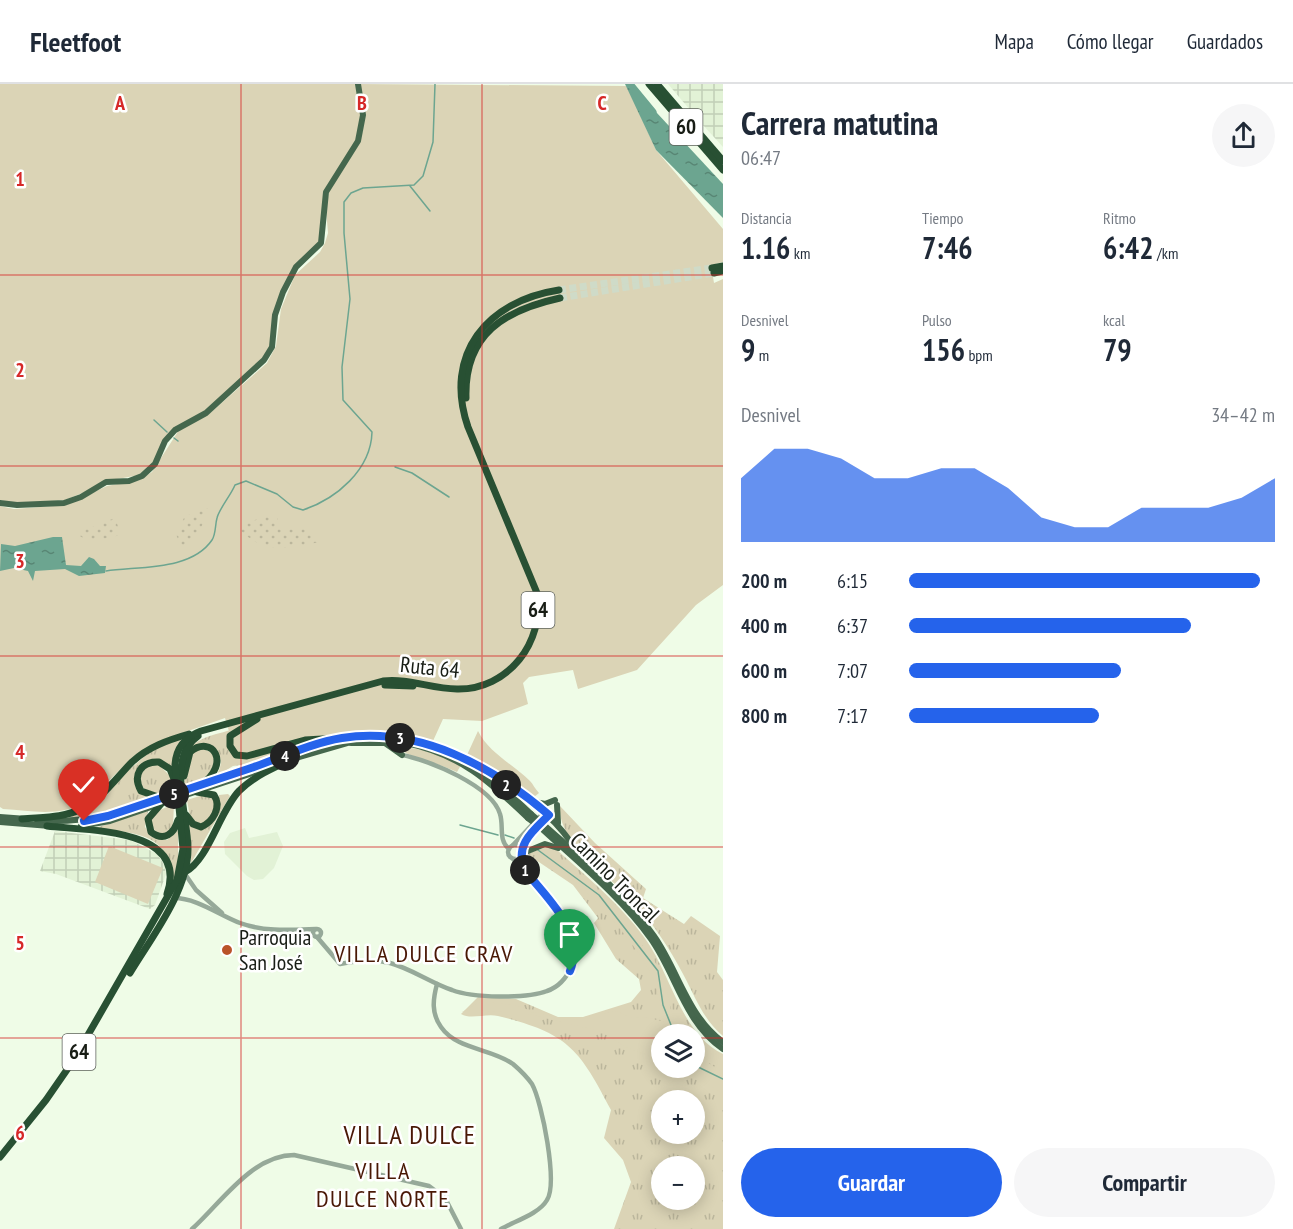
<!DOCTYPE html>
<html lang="es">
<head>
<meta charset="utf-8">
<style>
	:root { --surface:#fff; --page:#f6f6f7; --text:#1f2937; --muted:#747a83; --line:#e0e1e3; --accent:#2563eb }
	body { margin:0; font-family:"PT Sans Narrow",sans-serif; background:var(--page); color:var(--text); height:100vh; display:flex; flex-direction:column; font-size:22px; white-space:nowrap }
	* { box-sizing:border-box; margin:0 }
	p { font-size:20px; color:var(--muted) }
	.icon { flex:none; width:33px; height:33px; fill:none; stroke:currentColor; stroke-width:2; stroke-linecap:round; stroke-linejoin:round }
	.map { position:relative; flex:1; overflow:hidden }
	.side { display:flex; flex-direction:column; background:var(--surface); width:570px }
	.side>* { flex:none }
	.controls { position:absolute; left:651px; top:940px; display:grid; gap:12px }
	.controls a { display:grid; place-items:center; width:54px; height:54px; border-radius:50%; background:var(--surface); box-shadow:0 3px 15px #0003; font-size:30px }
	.pin { position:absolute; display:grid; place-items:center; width:51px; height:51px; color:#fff; margin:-62px -26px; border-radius:50% 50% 50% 0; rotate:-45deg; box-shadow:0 0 6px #0007 }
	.pin .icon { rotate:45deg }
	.km { position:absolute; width:30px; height:30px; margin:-15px; border-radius:50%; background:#222; color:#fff; font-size:16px; line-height:30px; text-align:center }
	.round { display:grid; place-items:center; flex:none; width:63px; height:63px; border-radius:32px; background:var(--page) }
	.headline { display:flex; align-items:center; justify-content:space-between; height:102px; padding:0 18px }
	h1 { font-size:33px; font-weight:700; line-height:45px }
	.stats { display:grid; grid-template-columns:repeat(3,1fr); gap:9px; height:102px; padding:6px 18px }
	.stats div { display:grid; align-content:center }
	.stats b { font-size:30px; font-weight:700 }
	.stats small { font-size:16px; font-weight:400 }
	.stats p { font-size:16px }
	.chart { height:168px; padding:12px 18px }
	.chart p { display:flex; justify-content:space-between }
	.chart svg { width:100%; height:108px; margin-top:6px; fill:var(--accent); opacity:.7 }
	.button { display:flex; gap:12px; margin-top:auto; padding:12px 18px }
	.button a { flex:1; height:69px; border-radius:36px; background:var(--accent); color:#fff; font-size:24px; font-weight:700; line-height:69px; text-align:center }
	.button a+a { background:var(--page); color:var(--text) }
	ul { padding:0 18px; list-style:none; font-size:20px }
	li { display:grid; grid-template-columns:96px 72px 1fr; align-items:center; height:45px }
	li i { height:15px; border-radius:8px; background:var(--accent) }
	header { display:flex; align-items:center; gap:36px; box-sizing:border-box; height:84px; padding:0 30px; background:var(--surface); border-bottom:2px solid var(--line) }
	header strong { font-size:28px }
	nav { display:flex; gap:33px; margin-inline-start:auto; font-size:21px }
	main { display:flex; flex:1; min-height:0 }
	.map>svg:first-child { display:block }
	.built { fill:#e2f2d6 }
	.industrial { fill:url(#industrial-grid) }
	.grass { fill:url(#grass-tufts); fill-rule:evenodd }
	.park { fill:#dbd4b6 }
	.garden { fill:url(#garden-dots) }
	.water { fill:url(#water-ripples) }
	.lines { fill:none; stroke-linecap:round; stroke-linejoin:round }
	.stream { stroke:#6ca590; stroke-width:1.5 }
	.river { stroke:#6ca590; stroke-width:7 }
	.highway-tunnel { stroke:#cfdbc8; stroke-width:7; stroke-dasharray:7 3.5; stroke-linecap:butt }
	.minor { stroke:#96a999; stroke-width:4.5 }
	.major { stroke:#45674d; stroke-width:6 }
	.highway { stroke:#285033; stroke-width:7 }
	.major-bridge { stroke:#45674d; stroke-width:6 }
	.route-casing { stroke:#fff; stroke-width:12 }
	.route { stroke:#2563eb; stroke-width:8 }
	.grid { fill:none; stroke:#d62828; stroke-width:1.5; stroke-opacity:0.55 }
	.poi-dot { fill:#ba532a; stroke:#fff; stroke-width:2 }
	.labels { text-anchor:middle; stroke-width:5; stroke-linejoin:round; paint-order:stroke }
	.shield { fill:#fff; stroke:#5d615b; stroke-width:1.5 }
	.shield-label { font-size:21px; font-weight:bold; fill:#181d15 }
	.street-label { font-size:22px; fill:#181d15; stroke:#fff }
	.poi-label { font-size:22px; fill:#181d15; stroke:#fff; text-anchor:start }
	.neighbourhood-label { font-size:24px; letter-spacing:1.5px; fill:#491805; stroke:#fff }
	.quarter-label { font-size:26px; letter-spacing:1.5px; fill:#491805; stroke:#fff }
	.grid-label { font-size:20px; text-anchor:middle; font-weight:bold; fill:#d62828; stroke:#fff; stroke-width:5; stroke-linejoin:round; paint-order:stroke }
</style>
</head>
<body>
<header>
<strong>Fleetfoot</strong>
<nav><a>Mapa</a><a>Cómo llegar</a><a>Guardados</a></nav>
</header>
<main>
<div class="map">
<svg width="723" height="1145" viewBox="0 0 723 1145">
	<defs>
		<pattern id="industrial-grid" width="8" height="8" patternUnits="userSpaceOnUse" patternTransform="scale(1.5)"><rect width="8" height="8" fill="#e2f2d6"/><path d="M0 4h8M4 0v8" fill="none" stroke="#c1cfb7"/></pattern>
		<pattern id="grass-tufts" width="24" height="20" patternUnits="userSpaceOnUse" patternTransform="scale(1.5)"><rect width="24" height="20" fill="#dbd4b6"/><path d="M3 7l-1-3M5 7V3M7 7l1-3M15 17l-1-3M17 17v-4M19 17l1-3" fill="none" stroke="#bbb69c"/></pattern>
		<pattern id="garden-dots" width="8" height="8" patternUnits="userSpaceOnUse" patternTransform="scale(1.5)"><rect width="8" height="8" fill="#dbd4b6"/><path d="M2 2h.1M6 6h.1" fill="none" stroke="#bbb69c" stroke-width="1.8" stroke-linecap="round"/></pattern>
		<pattern id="water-ripples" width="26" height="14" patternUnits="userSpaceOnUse" patternTransform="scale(1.5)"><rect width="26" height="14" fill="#6ca590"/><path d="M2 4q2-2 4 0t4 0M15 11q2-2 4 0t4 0" fill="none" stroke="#588674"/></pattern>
	</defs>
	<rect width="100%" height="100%" fill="#effce7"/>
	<path class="built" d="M245,744L249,754L277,748L283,762L274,784L263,795L254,796L247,792L225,770L224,758L230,749Z"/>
	<g class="industrial">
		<path d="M668,0H723V63L702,40Z"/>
		<path d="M55,747L130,756L157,770L165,782L166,790L155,821L150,825L56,790L40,787Z"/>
	</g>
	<g class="grass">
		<path d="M231,646C223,659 227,672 243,675L314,659L256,679L233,682L215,693C227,678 219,661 201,659L189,665L183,680C187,655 210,652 231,646Z"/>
		<path d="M185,653L173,686L163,677L138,683C132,696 137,708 150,714L112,729L64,736L81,728L153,665Z"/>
		<path d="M204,665L212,669L216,681L204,697L184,703L185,690L194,666Z"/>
		<path d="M158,680L171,693L173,706C155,712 140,711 139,689L144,683Z"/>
		<path d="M206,710L211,711L216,721L207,738L198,741L190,733L187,716Z"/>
		<path d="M228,710L230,712L191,779L189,740L207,743L220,724L219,711Z"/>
		<path d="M174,720L173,742L167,751L156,749L150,738L153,729Z"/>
		<path d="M560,722L595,759L646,805L643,814L684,840L691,832L720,852L717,888L723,896V952C702,934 696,914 683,890C670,865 655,843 637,821C615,796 556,758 560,722Z"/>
		<path d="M148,727L145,743L152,753L167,756L178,746V784L171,804C170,795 171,783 168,775C157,746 117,747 92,745Z"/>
		<path d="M549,762L556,765C586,792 620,820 644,853C671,889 680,949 723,970V1145H614L631,1098L623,1076L604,1054L611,1026C579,964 567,949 498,932C486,929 471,936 461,930L478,913L516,915L558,933H583L631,918L641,906L639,895L616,875L594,839L598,834L573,801L527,770ZM662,951H694V984H662ZM662,1017H694V1050H662ZM662,1083H694V1116H662Z"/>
	</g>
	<g class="park">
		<path d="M0,0H357L362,31L357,56L326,104L319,160L299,178L274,230L271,264L250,290L197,333L176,343L153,380L140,391L117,395L65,416L16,420L0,416Z"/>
		<path d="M359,0L627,2L656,66L723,145V178L711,181L714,199L723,195V501L696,521L637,586L578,605L573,586L529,593L523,599L528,620L482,637L443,635L433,657L384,650L317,652L240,671L234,664L225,634L160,657L135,671L87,718C60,733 33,727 3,725L0,723V422L14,425L66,421L107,402L139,396L152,388L179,346L209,330L267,279L276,262L281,225L295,191L320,168L325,159L328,149L326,125L330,102L363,47Z"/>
		<path d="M478,647C489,669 514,681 530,697C533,700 535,705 539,709L534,713L506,698L467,671Z"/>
		<path d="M393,661L435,668L461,681L457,688C436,678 411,675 393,661Z"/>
		<path d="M109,762L163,784L148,820L95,798Z"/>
		<path d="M546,768C586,799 613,821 643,862C649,870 657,879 661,889C670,910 669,931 680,951H662L661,976L625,963L603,948L512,926C496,931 480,923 462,928L482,917C501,922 517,917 532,929L537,928L556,934L574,935L616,927L632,934L644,933L666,938C660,923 658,904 651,890C632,852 577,793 542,772Z"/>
		<path d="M695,971L723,988V1009L677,984H694Z"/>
	</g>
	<g class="garden">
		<path d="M208,424C203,442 198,454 181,463L176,450L185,432Z"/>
		<path d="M268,430L278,432V439L284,445C301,447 310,439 319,458C285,465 264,471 238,444Z"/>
		<path d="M115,434L121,451L89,458L80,452V444L92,443Z"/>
	</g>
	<g class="water">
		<path d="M625,0H630L723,100V134L656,66Z"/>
		<path d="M53,453H62L66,481L81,482L89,473L94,475L100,482H106L105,489L79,492L65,485L35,487L33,497L28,487L14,484L0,487L1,460L15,462Z"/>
	</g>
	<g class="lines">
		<g class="stream">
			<path d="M410,102L430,127"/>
			<path d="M154,336L167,348"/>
			<path d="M174,354L178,357"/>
			<path d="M395,383L412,389L449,413"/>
			<path d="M106,487C139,482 191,487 212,456C216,450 215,441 217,434C219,425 231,411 235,401L246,397L277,410L293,423L303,426C336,415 371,386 372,348L343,316L342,283L350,215L344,149V118L351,109L363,104L414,101L423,92L433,58L435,0"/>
			<path d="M460,741L498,751"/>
			<path d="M505,751L514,754"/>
			<path d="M538,766L599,811L658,887L663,921L675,951"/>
			<path d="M694,981L723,995"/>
		</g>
		<path class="river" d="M630,0L653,28"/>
		<g class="highway-tunnel">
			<path d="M559,206L712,184"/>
			<path d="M560,214L714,189"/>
		</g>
		<g class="minor">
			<path d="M402,671C429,676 492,702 500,730C504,742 498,756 509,765"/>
			<circle cx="515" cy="768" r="7"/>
			<path d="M513,761L545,727"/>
			<path d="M522,766L527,752L549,731"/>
			<path d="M185,790L196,806L222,829"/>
			<path d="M174,814C197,814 219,831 240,839C265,848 290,846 316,845"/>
			<circle cx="317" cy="849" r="4"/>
			<path d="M317,853L340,880C356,877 374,875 390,879C412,885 431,899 452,906C472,914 527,915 547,907C559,903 567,893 572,882C585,846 537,799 514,776"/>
			<path d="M437,900C433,915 431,929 441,943C457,966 491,964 513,980C520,986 527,993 532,1000C542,1018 558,1099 547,1116C539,1130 515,1137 501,1145"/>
			<path d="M192,1145C221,1119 252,1071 294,1071L429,1102L445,1114L461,1145"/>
		</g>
		<g class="major">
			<path d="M0,419L17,421L64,419L81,413L106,398L129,397L142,392L155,380L165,357L175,346L206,329L264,276L272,263L275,231L283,208L296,183L321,159L326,108L358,57L363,31L358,0"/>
			<path d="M351,659H385L402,671"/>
			<path d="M406,659C460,670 489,697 528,734"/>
			<path d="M292,675L354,657"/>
			<path d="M496,694C531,718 555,731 578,769"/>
			<path d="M186,706C268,678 365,627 451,667C482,682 506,707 531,730"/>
			<path d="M186,711L268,684"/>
			<path d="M535,718L545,720L555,716"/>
			<path d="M557,721L558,739"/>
			<path d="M0,733L27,735"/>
			<path d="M37,736C85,741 123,727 168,712"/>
			<path d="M0,738L50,742"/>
			<path d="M544,741C582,775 625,810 654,852C678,886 688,933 723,958"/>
			<path d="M81,742L110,737L163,719"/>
			<path d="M541,744C579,779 621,813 651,855C677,892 684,938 723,965"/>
			<path d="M523,769L545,760L558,764"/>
		</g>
		<g class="highway">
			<path d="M649,0L723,86"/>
			<path d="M657,0L723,77"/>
			<path d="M712,184L723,182"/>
			<path d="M714,189L723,187"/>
			<path d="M466,314C464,250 505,226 560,214"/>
			<path d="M385,601L413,602"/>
			<path d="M257,635L230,652V662L236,671L247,672L305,656L339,654"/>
			<path d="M184,692L190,668C212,650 232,679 201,701"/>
			<path d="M161,714L141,707C132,691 141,677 159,678L170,685L174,695"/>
			<path d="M161,720L148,735L151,748C164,758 174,750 178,736"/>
			<path d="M186,731L193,740L201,743C213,738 222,723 214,711L197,708"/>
			<path d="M22,735C42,733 63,734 81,725C102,715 116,694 132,678C148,663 168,656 189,650"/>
			<path d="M47,742C86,747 190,743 167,810"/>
			<path d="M185,788C209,775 219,728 239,707C254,692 275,683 295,674"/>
			<path d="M130,889C151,854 188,807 188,765C188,732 166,673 198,652"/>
			<path d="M0,1073L46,1016L73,977L177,796L183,765L175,681C176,664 185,653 201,647L383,597C409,594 431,605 457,605C508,606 545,558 537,509L468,343C443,270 487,217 559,206"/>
		</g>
		<g class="major-bridge">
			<path d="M168,712L186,706"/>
			<path d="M169,717L186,711"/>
			<path d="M531,730L544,741"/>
			<path d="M528,734L541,744"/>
		</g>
	</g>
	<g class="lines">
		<defs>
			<path id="route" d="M84,737L108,732C156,716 203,700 251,684C280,674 311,659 342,654C419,642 492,682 549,731C533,747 515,760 524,785C547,815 586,847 570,887"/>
		</defs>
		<use href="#route" class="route-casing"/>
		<use href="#route" class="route"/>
	</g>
	<path class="grid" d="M241,0V1145M482,0V1145M0,191H723M0,382H723M0,572H723M0,763H723M0,954H662M694,954H723"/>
	<circle class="poi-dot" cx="227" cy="866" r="6"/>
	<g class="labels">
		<g class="shield">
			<rect x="669.5" y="25" width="33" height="36" rx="4.5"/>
			<rect x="521.5" y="508" width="33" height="36" rx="4.5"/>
			<rect x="62.5" y="950" width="33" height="36" rx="4.5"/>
		</g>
		<g class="shield-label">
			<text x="686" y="50">60</text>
			<text x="538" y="533">64</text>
			<text x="79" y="975">64</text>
		</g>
		<g class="street-label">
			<text transform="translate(430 583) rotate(6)" y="8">Ruta 64</text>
			<text transform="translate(615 793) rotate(45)" y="8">Camino Troncal</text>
		</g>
		<g class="poi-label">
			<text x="239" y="861">Parroquia<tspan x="239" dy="25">San José</tspan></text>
		</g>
		<g class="neighbourhood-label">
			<text x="424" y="878">VILLA DULCE CRAV</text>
			<text x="383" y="1095">VILLA<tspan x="383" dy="28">DULCE NORTE</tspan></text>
		</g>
		<g class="quarter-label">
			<text x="410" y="1060">VILLA DULCE</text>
		</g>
	</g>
	<g class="grid-label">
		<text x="120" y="26">A</text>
		<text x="362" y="26">B</text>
		<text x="602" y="26">C</text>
		<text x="20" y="102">1</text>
		<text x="20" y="293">2</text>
		<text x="20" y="484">3</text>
		<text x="20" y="675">4</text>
		<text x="20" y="866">5</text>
		<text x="20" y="1056">6</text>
	</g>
</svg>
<div class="controls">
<a><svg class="icon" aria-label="layers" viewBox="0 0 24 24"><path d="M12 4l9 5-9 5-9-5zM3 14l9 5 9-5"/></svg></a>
<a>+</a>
<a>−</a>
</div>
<div class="pin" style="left:570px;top:887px;background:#1e9e55"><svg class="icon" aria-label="arrive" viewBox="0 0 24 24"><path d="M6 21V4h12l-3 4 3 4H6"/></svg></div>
<div class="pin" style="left:84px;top:737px;background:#d93025"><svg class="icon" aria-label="check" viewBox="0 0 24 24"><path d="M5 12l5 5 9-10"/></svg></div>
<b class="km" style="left:525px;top:786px">1</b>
<b class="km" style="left:506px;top:701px">2</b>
<b class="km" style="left:400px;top:654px">3</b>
<b class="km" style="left:285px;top:672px">4</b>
<b class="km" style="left:174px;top:710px">5</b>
</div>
<section class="side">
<div class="headline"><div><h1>Carrera matutina</h1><p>06:47</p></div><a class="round"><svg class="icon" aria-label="share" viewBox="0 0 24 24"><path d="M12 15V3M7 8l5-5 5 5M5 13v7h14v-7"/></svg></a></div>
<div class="stats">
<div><p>Distancia</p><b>1.16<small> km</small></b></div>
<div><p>Tiempo</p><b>7:46</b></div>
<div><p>Ritmo</p><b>6:42<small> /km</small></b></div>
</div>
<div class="stats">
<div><p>Desnivel</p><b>9<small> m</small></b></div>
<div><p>Pulso</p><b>156<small> bpm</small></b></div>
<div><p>kcal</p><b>79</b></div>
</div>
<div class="chart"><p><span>Desnivel</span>34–42 m</p>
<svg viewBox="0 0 160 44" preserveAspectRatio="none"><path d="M0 44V18L10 6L20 6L30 10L40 18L50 18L60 14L70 14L80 22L90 34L100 38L110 38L120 30L130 30L140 30L150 26L160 18V44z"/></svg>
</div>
<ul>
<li><b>200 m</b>6:15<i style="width:96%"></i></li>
<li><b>400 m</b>6:37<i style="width:77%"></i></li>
<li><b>600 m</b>7:07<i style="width:58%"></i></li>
<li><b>800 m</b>7:17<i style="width:52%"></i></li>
</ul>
<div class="button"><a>Guardar</a><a>Compartir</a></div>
</section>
</main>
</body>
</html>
